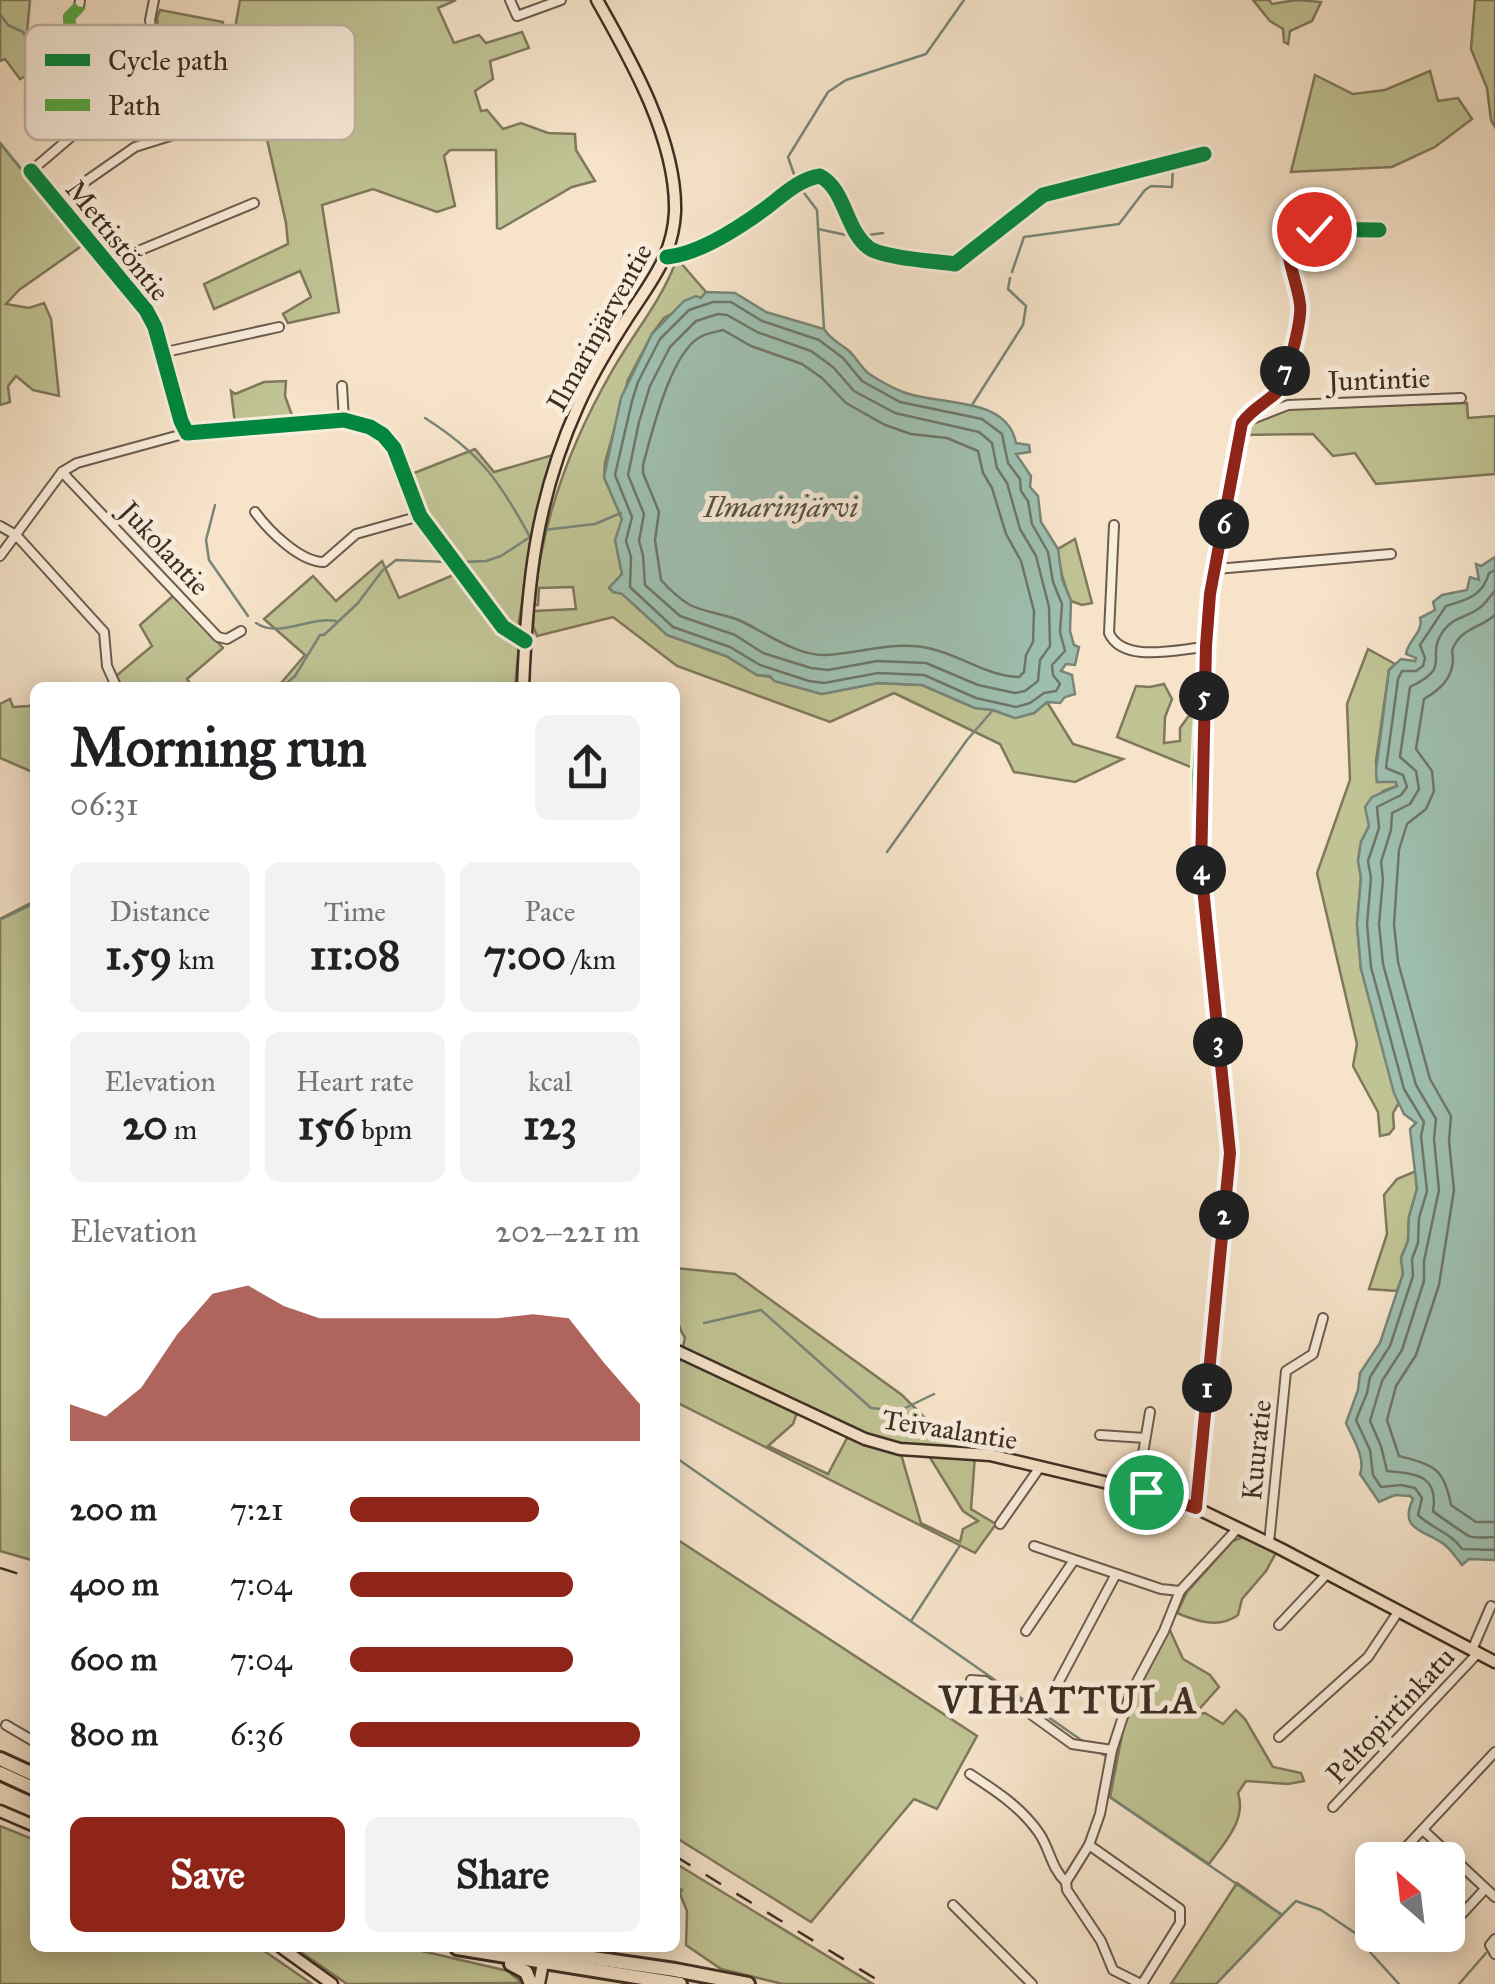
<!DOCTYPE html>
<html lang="en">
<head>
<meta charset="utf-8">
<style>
	:root { --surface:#fff; --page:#f2f2f2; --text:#202124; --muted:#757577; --accent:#8f2418 }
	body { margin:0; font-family:"IM FELL Great Primer",serif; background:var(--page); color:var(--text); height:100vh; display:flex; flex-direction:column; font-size:38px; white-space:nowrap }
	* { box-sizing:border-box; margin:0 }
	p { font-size:32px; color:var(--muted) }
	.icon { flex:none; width:55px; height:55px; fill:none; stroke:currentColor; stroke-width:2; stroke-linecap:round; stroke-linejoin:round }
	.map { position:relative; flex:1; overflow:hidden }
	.sheet { position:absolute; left:30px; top:682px; width:650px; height:1270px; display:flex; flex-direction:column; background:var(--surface); border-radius:15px; box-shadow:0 5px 25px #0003 }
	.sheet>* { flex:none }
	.needle { width:65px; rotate:332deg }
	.fabs { position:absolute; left:1355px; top:1842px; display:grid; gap:20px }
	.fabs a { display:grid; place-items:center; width:110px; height:110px; border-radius:15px; background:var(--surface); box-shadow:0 5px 25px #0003; font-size:50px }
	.pin { position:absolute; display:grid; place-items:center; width:85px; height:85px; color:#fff; margin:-42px; border:5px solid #fff; border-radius:50%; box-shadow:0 2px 10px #0007 }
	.km { position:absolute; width:50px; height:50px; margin:-25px; border-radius:50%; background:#222; color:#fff; font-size:28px; line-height:50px; text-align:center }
	.round { display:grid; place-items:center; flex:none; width:105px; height:105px; border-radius:15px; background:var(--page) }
	.overview { display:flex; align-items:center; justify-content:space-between; height:170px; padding:0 40px }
	h1 { font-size:55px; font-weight:700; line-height:75px }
	.figures { display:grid; grid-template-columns:repeat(3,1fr); gap:15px; height:170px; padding:10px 40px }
	.figures div { display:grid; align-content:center; border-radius:15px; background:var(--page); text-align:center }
	.figures b { font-size:42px; font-weight:700 }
	.figures small { font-size:28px; font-weight:400 }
	.figures p { font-size:28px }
	.chart { height:280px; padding:20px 40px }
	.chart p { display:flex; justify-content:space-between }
	.chart svg { width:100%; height:180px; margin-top:10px; fill:var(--accent); opacity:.7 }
	.cta { display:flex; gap:20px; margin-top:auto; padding:20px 40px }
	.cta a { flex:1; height:115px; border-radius:15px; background:var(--accent); color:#fff; font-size:40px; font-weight:700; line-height:115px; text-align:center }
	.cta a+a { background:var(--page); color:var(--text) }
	ul { padding:0 40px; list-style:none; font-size:32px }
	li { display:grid; grid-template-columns:160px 120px 1fr; align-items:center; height:75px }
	li i { height:25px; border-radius:12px; background:var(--accent) }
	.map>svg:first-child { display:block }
	.green { fill:#c0c394; stroke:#7f785c; stroke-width:2.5; fill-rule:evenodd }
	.water { fill:#9ebfaf; stroke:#788577; stroke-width:2.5 }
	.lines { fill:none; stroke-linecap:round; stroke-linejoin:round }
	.shore { stroke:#6e7669; stroke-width:2.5 }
	.stream { stroke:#788577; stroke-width:2.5 }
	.minor-casing { stroke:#6c5b4c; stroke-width:12 }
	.major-casing { stroke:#3e2e23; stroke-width:15 }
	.highway-casing { stroke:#3e2e23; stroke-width:18 }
	.minor { stroke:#f9eddc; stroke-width:8 }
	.major { stroke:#f6e3c9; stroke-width:10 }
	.highway { stroke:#f6e3c9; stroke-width:12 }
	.rail { stroke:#3e2e23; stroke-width:2.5; stroke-dasharray:18 18; stroke-linecap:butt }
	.quiet { stroke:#55ab43; stroke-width:12; stroke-dasharray:25 12; stroke-linecap:butt }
	.cycleway-casing { stroke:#f9eddc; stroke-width:21 }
	.cycleway { stroke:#00873e; stroke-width:15 }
	.route-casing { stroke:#fff; stroke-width:20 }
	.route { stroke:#8f2418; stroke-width:12 }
	.labels { text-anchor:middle; stroke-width:10; stroke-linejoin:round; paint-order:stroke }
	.street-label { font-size:28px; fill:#3e2e23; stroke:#f9eddc }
	.water-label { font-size:30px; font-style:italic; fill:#565246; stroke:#f9eddc }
	.district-label { font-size:38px; font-weight:bold; letter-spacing:2.5px; fill:#3e2e23; stroke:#f9eddc }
	.key { fill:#f9eddc; stroke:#c1b4a4; stroke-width:2.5 }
	.key-label { font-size:28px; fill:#3e2e23 }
</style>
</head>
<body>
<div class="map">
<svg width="1495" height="1984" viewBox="0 0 1495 1984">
	<rect width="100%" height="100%" fill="#f6e3c9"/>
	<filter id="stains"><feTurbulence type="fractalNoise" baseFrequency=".002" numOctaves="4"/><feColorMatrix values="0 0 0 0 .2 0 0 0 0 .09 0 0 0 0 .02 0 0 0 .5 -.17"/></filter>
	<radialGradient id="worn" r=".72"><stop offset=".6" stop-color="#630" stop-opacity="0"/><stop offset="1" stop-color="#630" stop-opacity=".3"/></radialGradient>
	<g class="green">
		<path d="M0,0H30L27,32L45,63L59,62L62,97L44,84L34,71L20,79L5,59L0,61Z"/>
		<path d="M240,0H456L438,8L454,43L479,35L486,43L522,32L529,48L490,61L493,79L475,91L481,111L487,110L503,129L521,123L548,133L575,134L576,150L595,181L572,187L500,229L497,228L496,150H450L444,156L455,206L437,212L373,189L322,205L339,312L288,323L283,314L311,297L300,271L214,309L204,284L288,244L286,223L251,69L255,42L234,34Z"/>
		<path d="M1253,0H1269L1272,4L1296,0L1321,2L1312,21L1290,31L1288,44L1284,42L1283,29L1270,21Z"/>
		<path d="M1475,0H1495V127L1491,120L1487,88L1471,49Z"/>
		<path d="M160,10L223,22L221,33L160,45L157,18Z"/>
		<path d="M1430,71L1438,101L1458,98L1472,119L1435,147L1392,167L1291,172L1315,75L1353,94L1385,90Z"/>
		<path d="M0,143L83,245L19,290L6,304L29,308L44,303L51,319L59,396L33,390L16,376L8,386L10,402L0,405Z"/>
		<path d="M680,262L706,292L701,298L664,318L652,334L628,380L605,463L604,477L622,519L617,548L622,574L610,587L613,592L622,593L667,635L726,656L757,675L771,677L775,681L822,694L878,683L922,685L975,708L993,710L1015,718L1034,713L1047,702L1073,744L1123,759L1075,782L1014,772L1000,744L894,693L830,722L677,666L613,617L537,636L533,626L534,611L576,609L573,587L539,588L538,605H534C541,521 570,444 612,371C633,334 659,304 675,264Z"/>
		<path d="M286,381L285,396L293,418L235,424L231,391L235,394L264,382Z"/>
		<path d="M1467,403L1468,418L1495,416V474L1376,484L1355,453L1333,456L1313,434L1243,435L1246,425L1286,409Z"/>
		<path d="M475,449L494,472L553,455L535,519L518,628L508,626L424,515L409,475Z"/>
		<path d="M1075,539L1092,603L1082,605L1071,601C1064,585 1059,567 1058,549Z"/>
		<path d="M382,561L399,598L458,573L519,645L515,686L273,687L282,682L305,655L264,619L313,576L336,601Z"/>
		<path d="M174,595L223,648L187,679L193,687H121L116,676L152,646L140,625Z"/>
		<path d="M1368,649L1395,664L1389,670L1376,761L1377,782L1396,781L1397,786L1383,791L1368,815L1369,826L1361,842L1358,860L1361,878L1357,924L1361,969L1399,1103L1393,1113L1394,1128L1389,1134L1380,1136L1378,1112L1353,1066L1357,1044L1317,873L1350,780L1347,704Z"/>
		<path d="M1164,684L1172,699L1165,717L1164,743L1180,741V728L1193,710L1199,711L1198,770L1117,737L1136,686L1150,687Z"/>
		<path d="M10,699L13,707L29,706L35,702V773L0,758V704Z"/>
		<path d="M35,901V1561L0,1551V919Z"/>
		<path d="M1416,1171L1417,1189L1409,1217L1408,1241L1401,1258L1403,1274L1397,1291L1369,1289L1387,1234L1384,1195L1397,1179Z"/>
		<path d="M675,1268L735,1274L902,1395L947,1440L976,1442L971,1509L996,1524L975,1553L676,1402L677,1371L685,1338C672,1318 675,1290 675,1268ZM797,1413L848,1436L828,1474L768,1446L793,1424ZM901,1454L929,1456L963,1511L978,1521L963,1529L960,1542L921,1523Z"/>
		<path d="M1243,1537L1277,1551L1266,1571L1242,1599L1238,1615C1219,1629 1196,1621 1177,1613L1187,1592L1233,1541Z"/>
		<path d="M675,1538L977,1736L937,1809L914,1799L811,1922L675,1837Z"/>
		<path d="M1169,1628L1183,1659L1210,1675L1219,1687L1195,1714L1205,1713L1223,1724L1236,1710L1245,1719L1273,1767L1301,1773L1304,1781L1288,1784L1246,1781L1238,1793C1247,1820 1224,1843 1209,1864L1110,1797L1126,1714Z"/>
		<path d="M0,1826L35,1840V1948H260L312,1984H0Z"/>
		<path d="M675,1863L873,1984H783L721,1969L686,1945L687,1911L680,1894L682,1890L675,1886Z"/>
		<path d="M1237,1883L1282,1915L1216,1984H1171Z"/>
		<path d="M295,1948H409L508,1971L522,1983L347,1984Z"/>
	</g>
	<g class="water">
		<path d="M706,292L735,293L766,312L824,329C831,340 838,342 848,350C855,356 860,366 868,373C876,379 893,388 903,392C938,406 1007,395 1016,443L1029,445L1030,452L1016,454L1031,476L1030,487L1038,496L1041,522L1058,549L1062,579L1071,601L1070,631L1074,645L1079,647L1075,665L1066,664L1061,671L1072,675L1075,694L1065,697L1060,703L1047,702L1034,713L1015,718L993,710L975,708L922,685L878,683L822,694L774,681L770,676L757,675L726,656L667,635L622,594L613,592L609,588L622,574L615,540L622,519L604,477L621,398L652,334L684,301L696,296L701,298Z"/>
		<path d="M1495,557V1560L1469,1559L1462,1565C1457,1559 1452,1551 1446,1546C1428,1530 1397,1532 1413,1499L1410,1496L1395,1495L1379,1502L1360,1474C1366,1458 1353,1439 1346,1423L1358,1390L1360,1373L1380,1343L1403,1274L1401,1258L1408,1241L1409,1217L1417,1189L1410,1129L1416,1123L1404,1114L1394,1093L1361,969L1357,924L1361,878L1358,861L1361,842L1369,826L1365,807L1372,797L1397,786L1396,782H1377L1376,771L1389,670L1401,659L1415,661L1416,658L1406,654C1408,640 1424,632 1420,618L1435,610L1433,602L1442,595L1467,590L1470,577L1479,580L1476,564L1481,566Z"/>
	</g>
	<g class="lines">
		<g class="shore">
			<path d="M713,302H731L762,321L819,340L843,358L862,381L900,402L982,419L1002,434L1008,463L1020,479L1021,491L1028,501L1032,524L1048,552L1053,582L1062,604L1060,632L1065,651L1052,665L1053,675L1060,684L1056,691L1044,693L1030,703L1016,707L976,698L924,675L878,673L824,683L809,681L760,665L730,647L673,627L630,587L631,557L626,541L632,517L615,475L632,401L638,382L660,339L689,310Z"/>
			<path d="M718,314L727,315L757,332L811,351L833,367L854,391L895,413L979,432L992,443L997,468L1007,483L1020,529L1036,556L1049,607L1050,646L1040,660L1038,681L1025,691L1015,693L978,685L926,663L877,661L828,670L811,668L763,653L735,635L680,616L645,585L643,555L639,541L644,514L628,475L639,422L650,386L670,347L696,321Z"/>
			<path d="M723,330L751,346L802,364L822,378L846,403L885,425L911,434L947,438L978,451L983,473L992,488L1006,534L1021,561L1034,611L1033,642L1026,655L1024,672L1019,677C987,676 962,656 932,649C895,640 862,653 826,655C799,657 764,632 741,621C725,614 706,613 690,605C680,599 669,589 661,580L655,540L659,512L643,473V465C652,433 670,354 700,337C707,333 716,332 723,330Z"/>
			<path d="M1495,570L1489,573C1483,596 1466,600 1446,606L1420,645L1425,658L1423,666L1416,671H1402L1398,679L1386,768L1403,775L1407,787L1401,795L1377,807L1379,828L1368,861L1371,878L1367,924L1371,967L1404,1089L1424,1122L1421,1136L1427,1191L1419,1218L1418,1243L1412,1259L1413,1276L1390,1346L1370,1377L1367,1393L1356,1420L1370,1450L1373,1475L1381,1487L1401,1485L1415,1488L1422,1498L1418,1515C1433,1529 1451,1533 1462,1549L1495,1550"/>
			<path d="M1495,591C1489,597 1485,605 1478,609C1465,618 1454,617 1444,630C1423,659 1455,665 1410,687L1400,757L1416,771L1419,789L1410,804L1392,813L1391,830L1381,862L1383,879L1379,924L1383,964L1416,1085L1436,1119L1434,1139L1439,1190L1424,1261V1281L1402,1350L1382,1381L1370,1421L1381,1446L1387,1471C1415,1474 1439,1474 1433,1511C1436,1514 1465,1534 1469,1536C1475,1539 1488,1537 1495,1537"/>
			<path d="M1495,615C1482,627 1464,628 1455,644C1450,653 1453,650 1453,660C1452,680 1439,690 1424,699L1416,749L1432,771L1434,791L1426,809L1407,824L1399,850L1394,924L1398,962L1430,1079L1451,1116L1449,1141L1454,1190L1439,1285L1416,1355L1396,1386L1387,1420L1399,1456C1433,1465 1444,1467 1451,1505L1476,1522H1495"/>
		</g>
		<g class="stream">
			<path d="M0,14L8,25L23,32L42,64"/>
			<path d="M0,143L83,245"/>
			<path d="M796,180L788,157L828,92L846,80L926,54L964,0"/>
			<path d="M801,189L817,210L824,329"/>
			<path d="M818,229L851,236"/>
			<path d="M861,236L883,233"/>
			<path d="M1012,272L1024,237L1119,224L1145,190L1151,186L1172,187L1173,167"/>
			<path d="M972,405L1023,325L1026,306L1008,289L1010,278"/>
			<path d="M425,418C480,453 499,480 530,537L501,556L486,561L462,562L458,557"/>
			<path d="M215,505L206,540L209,560L248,616"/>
			<path d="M544,530L595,524L621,513"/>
			<path d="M256,623C280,639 309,616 336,621"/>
			<path d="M281,688L295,676L320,635H324L358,603L382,571L396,560L448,562"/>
			<path d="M887,852L967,740L993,710"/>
			<path d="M0,920L35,903"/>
			<path d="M704,1323L761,1310L871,1408L899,1411L934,1394"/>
			<path d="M675,1457L1084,1742"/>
			<path d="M911,1621L959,1547"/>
			<path d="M1098,1752L1106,1756"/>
			<path d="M1115,1760L1110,1797L1114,1800L1282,1915L1296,1901L1321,1910L1361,1937L1360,1941L1399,1984"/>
			<path d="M1218,1982L1282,1915"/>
			<path d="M1171,1983V1984"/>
			<path d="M1459,1984L1486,1953"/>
		</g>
		<defs>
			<g id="minor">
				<path d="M154,0L150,20L154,51"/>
				<path d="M510,0L517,16L561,0"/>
				<path d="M237,40L74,64V93L88,118L86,124L31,171L146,310L155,327L181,421L187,433L344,420L370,427L383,435L394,448L420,516L503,627L525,641"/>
				<path d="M74,64L69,17L79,7L80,0"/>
				<path d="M56,202L135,147L224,119"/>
				<path d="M667,257C700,254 740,227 766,208C782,196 799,179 820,176C846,190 845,230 869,248C883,258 935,261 955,264L1043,195L1204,154"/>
				<path d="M107,264L254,203"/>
				<path d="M161,353L279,327"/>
				<path d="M342,386L344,420"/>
				<path d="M1242,423L1288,405L1461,398"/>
				<path d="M62,472L218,637L227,639L241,631"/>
				<path d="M255,512C269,531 300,562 324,562L356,534L420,516"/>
				<path d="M1114,525L1109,633C1123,664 1178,649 1206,647"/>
				<path d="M0,526L16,535L104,632L107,666L117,688"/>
				<path d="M0,556L62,472L77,463L187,433"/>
				<path d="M1216,569L1391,554"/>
				<path d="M1100,1435L1145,1438"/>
				<path d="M1137,1489L1150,1412"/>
				<path d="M1196,1508L1230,1153L1201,868L1200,774L1210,595L1242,423C1252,409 1264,404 1276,393C1287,383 1302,319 1300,304C1297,281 1285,258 1288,235L1299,229L1379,230"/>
				<path d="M1000,1524L1040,1467"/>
				<path d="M1269,1543L1286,1371L1313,1354L1323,1318"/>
				<path d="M1034,1546L1161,1589L1180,1591"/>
				<path d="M1279,1625L1327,1574"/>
				<path d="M1026,1631L1074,1560"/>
				<path d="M1472,1650L1491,1606"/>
				<path d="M971,1680L985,1681L1072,1744L1112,1750"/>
				<path d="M1057,1685L1116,1574"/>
				<path d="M6,1725L35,1742"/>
				<path d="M1279,1737L1368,1657L1398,1612"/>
				<path d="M970,1774C996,1791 1021,1807 1039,1833C1050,1849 1051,1868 1066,1882"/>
				<path d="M1333,1807L1478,1653"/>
				<path d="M1423,1830L1495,1897"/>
				<path d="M1089,1845L1180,1909V1923L1142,1984"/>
				<path d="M1394,1860L1495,1752"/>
				<path d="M953,1905L1032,1984"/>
				<path d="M1462,1914L1485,1889"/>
				<path d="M1495,1939L1490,1945L1495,1954"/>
				<path d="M1141,1984L1113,1970L1101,1941L1067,1890L1066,1882L1089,1845L1100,1814L1112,1750L1130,1695L1164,1631L1180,1591L1238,1528"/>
			</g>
			<g id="major">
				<path d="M523,688C527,586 535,501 578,406C591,376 608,348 626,320C649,284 673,257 675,212C677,141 631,60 597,0"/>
				<path d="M675,1350L865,1439L900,1449L990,1455L1146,1492L1196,1508L1279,1548L1495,1662"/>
				<path d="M0,1811L35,1826"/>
				<path d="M282,1948L332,1984"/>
				<path d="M539,1984L544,1958"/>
			</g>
			<g id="highway">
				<path d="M0,1759L35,1775"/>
				<path d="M0,1773L35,1789"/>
				<path d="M457,1948L680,1984"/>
				<path d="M524,1948L675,1970L748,1984"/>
				<path d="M511,1964L526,1972L531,1984"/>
			</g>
		</defs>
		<use href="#minor" class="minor-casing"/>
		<use href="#major" class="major-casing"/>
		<use href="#highway" class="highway-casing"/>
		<use href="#minor" class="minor"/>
		<use href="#major" class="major"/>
		<use href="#highway" class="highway"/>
		<g class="rail">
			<path d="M0,1568L35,1579"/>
			<path d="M675,1856L884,1984"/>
		</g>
		<g class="quiet">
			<path d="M154,51L237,40"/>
			<path d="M74,64L69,17L79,7L80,0"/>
		</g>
		<defs>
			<g id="cycleway">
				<path d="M31,171L146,310L155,327L181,421L187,433L344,420L370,427L383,435L394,448L420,516L503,627L525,641"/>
				<path d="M667,257C700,254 740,227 766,208C782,196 799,179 820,176C846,190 845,230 869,248C883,258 935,261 955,264L1043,195L1204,154"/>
				<path d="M1196,1508L1230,1153L1201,868L1200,774L1210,595L1242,423C1252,409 1264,404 1276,393C1287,383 1302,319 1300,304C1297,281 1285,258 1288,235L1299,229L1379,230"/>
			</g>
		</defs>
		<use href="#cycleway" class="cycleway-casing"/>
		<use href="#cycleway" class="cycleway"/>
	</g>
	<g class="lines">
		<defs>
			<path id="route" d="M1146,1492L1196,1508L1230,1153L1201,868L1206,646L1210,594L1242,423C1252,409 1264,404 1276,393C1287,383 1302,319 1300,304C1297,281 1285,258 1288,235L1299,229H1314"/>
		</defs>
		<use href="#route" class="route-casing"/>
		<use href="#route" class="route"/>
	</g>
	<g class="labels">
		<g class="street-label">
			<text transform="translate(118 240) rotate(51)" y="10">Mettistöntie</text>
			<text transform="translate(599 327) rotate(-61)" y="10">Ilmarinjärventie</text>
			<text transform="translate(1379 379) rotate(-2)" y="10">Juntintie</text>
			<text transform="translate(165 548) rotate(47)" y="10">Jukolantie</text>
			<text transform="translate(950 1429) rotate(9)" y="10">Teivaalantie</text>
			<text transform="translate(1256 1450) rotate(-84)" y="10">Kuuratie</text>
			<text transform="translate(1390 1715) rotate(-47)" y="10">Peltopirtinkatu</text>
		</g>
		<g class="water-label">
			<text x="781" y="517">Ilmarinjärvi</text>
		</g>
		<g class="district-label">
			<text x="1069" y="1713">VIHATTULA</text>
		</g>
	</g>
	<rect x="25" y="25" width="330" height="115" rx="15" class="key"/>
	<rect x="45" y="54" width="45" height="12" fill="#00873e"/>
	<rect x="45" y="99" width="45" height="12" fill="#55ab43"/>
	<g class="key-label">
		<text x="108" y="70">Cycle path</text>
		<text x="108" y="115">Path</text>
	</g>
	<rect width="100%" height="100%" filter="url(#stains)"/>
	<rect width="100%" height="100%" fill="url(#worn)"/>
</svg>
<div class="fabs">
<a><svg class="needle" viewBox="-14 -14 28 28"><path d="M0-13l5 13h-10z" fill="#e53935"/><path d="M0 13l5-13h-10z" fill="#757577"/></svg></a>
</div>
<div class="pin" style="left:1146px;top:1492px;background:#1e9e55"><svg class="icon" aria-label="arrive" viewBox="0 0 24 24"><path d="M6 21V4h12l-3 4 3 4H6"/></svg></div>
<div class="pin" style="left:1314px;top:229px;background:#d93025"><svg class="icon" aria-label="check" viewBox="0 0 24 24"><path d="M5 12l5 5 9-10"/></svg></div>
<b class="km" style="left:1207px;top:1388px">1</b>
<b class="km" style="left:1224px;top:1215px">2</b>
<b class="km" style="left:1218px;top:1042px">3</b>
<b class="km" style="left:1201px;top:870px">4</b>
<b class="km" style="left:1204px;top:696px">5</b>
<b class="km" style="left:1224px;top:524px">6</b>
<b class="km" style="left:1285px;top:371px">7</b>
<section class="sheet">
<div class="overview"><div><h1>Morning run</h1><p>06:31</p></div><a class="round"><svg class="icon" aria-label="share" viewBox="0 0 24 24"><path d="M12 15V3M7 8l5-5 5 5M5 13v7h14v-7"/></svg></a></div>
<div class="figures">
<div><p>Distance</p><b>1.59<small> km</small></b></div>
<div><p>Time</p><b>11:08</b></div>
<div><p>Pace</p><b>7:00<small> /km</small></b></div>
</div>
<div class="figures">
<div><p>Elevation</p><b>20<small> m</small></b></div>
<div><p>Heart rate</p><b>156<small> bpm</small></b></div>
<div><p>kcal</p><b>123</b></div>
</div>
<div class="chart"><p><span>Elevation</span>202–221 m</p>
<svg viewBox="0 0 160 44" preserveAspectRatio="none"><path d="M0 44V35L10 38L20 31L30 18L40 8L50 6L60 11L70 14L80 14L90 14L100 14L110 14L120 14L130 13L140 14L150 25L160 35V44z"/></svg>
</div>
<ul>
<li><b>200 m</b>7:21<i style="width:65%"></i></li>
<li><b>400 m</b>7:04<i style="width:77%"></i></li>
<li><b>600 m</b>7:04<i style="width:77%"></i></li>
<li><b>800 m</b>6:36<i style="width:100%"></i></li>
</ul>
<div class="cta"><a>Save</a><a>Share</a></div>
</section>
</div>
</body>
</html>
